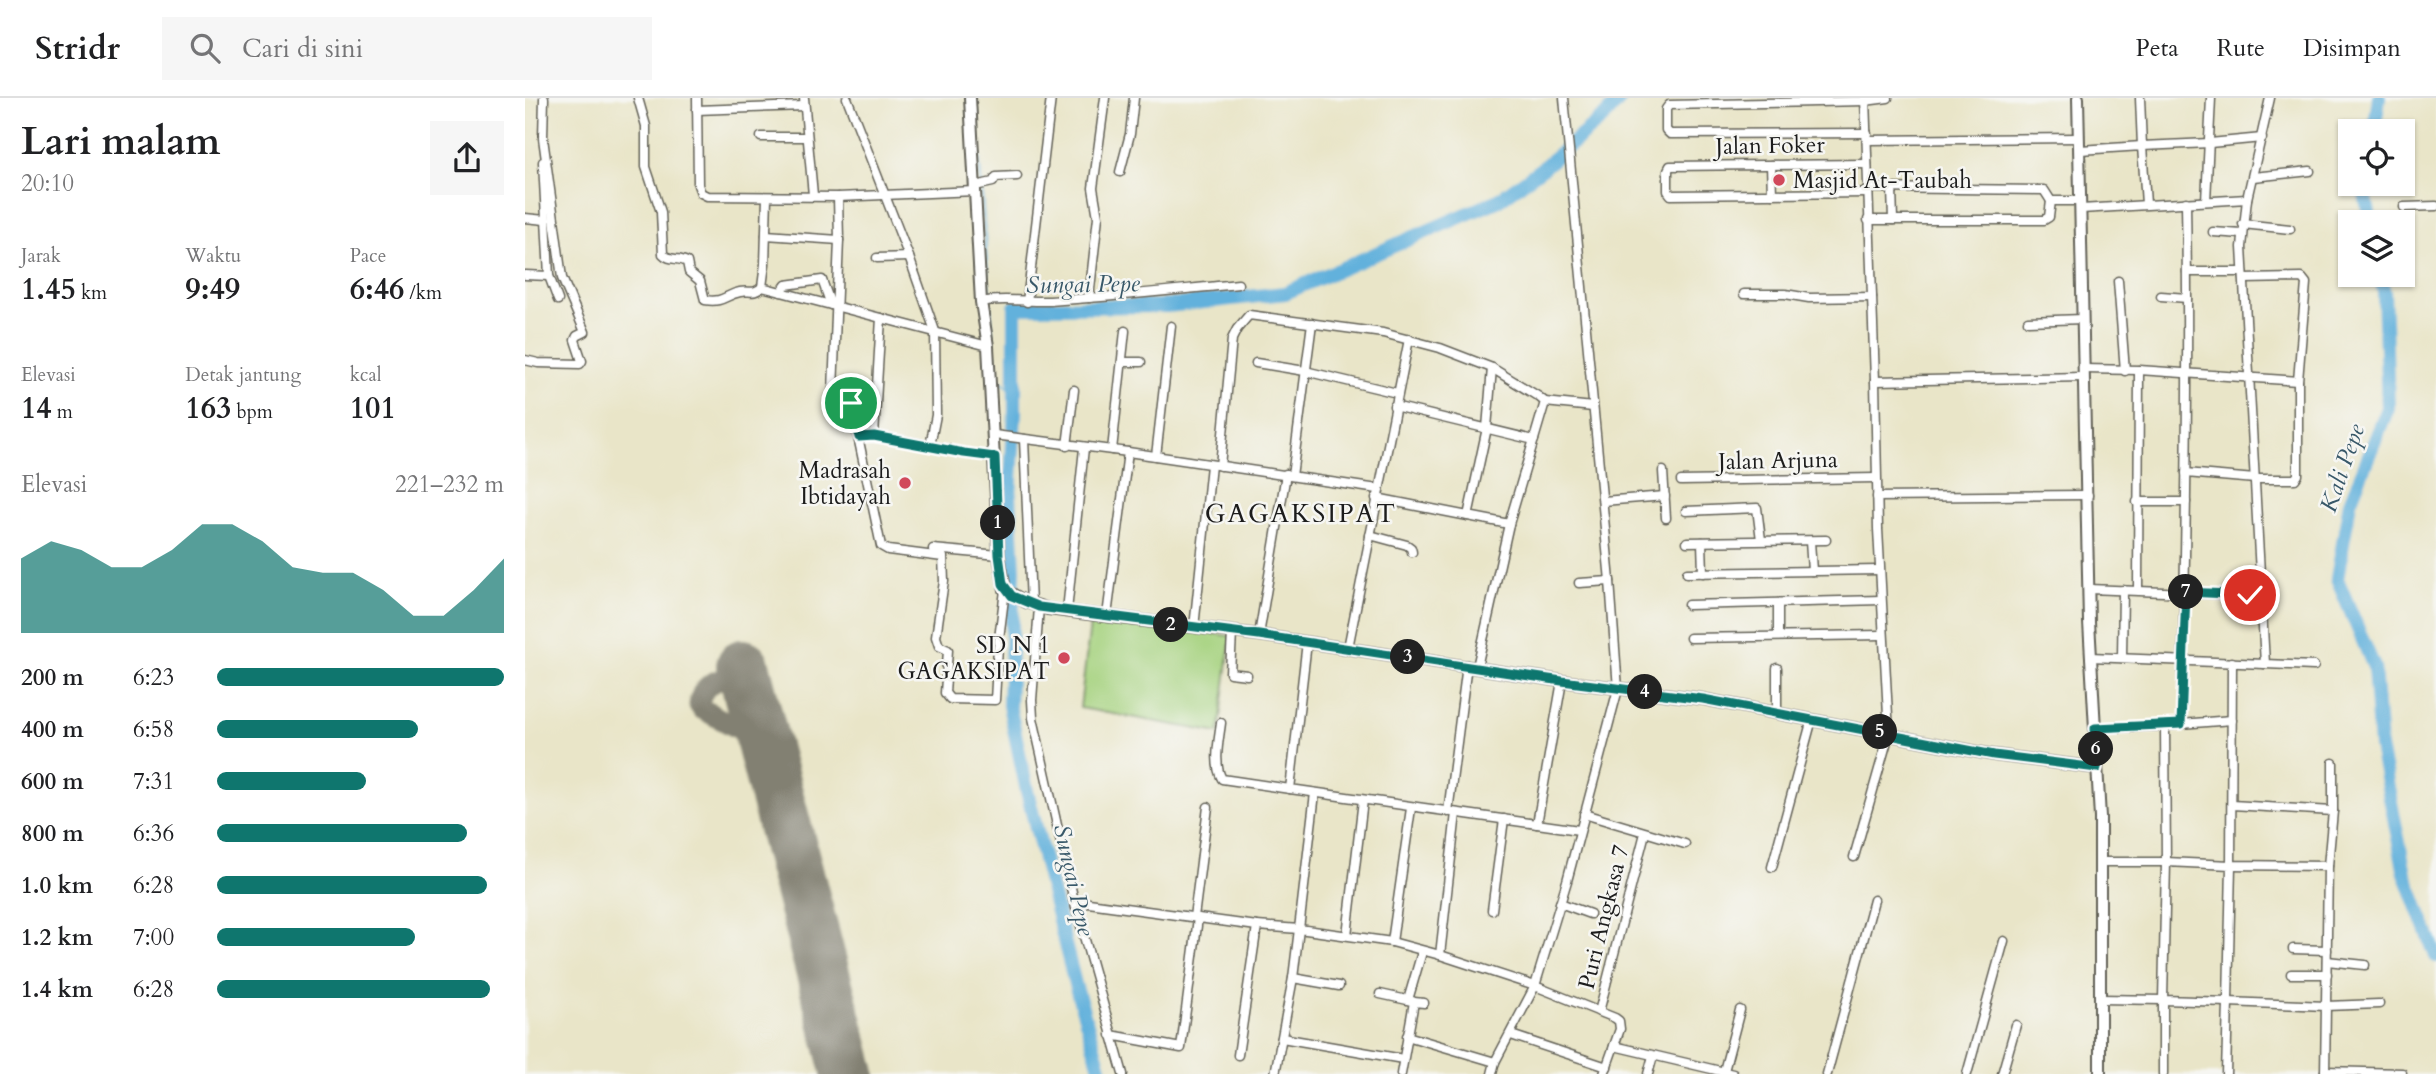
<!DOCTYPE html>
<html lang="id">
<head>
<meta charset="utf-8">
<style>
	:root { --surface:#fff; --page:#f6f6f6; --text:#202124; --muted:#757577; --line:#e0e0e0; --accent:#0f766e }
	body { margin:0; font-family:Cardo,serif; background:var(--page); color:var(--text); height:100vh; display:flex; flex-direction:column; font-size:26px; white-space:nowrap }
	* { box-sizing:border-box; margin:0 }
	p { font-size:23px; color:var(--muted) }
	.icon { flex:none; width:38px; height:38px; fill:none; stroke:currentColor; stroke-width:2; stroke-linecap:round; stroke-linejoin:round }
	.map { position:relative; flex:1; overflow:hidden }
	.sheet { display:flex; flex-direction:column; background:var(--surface); width:525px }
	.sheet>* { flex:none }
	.fabs { position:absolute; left:1813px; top:21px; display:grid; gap:14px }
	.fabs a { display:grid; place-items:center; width:77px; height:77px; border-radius:0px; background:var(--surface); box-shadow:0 2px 5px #0004; font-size:35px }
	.pin { position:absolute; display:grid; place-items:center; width:60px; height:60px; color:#fff; margin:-30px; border:4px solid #fff; border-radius:50%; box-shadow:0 2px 7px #0007 }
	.km { position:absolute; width:35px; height:35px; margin:-18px; border-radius:50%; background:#222; color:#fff; font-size:19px; line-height:35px; text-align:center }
	.round { display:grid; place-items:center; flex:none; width:74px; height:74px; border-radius:0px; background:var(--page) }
	.summary { display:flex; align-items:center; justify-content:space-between; height:119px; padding:0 21px }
	h1 { font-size:38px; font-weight:700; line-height:52px }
	.metrics { display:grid; grid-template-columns:repeat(3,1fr); gap:10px; height:119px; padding:7px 21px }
	.metrics div { display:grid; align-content:center }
	.metrics b { font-size:30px; font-weight:700 }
	.metrics small { font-size:19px; font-weight:400 }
	.metrics p { font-size:19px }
	.chart { height:196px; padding:14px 21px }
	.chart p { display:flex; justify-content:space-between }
	.chart svg { width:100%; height:126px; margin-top:7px; fill:var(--accent); opacity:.7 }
	ul { padding:0 21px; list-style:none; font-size:23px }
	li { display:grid; grid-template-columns:112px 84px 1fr; align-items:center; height:52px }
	li i { height:18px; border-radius:9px; background:var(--accent) }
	header { display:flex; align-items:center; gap:42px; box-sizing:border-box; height:98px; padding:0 35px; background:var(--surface); border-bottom:2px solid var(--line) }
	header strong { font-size:33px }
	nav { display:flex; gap:38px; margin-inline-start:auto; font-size:24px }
	.search { width:490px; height:63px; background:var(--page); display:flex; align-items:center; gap:18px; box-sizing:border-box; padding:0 24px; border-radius:0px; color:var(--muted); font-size:26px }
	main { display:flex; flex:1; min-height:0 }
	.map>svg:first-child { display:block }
	.green { fill:#a5d27e; stroke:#60774d; stroke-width:2 }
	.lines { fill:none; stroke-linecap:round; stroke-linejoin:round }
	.stream { stroke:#62b1dc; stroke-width:2.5 }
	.river { stroke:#62b1dc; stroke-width:14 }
	.taxiway { stroke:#828072; stroke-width:21 }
	.runway { stroke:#828072; stroke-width:54 }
	.street-casing { stroke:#646258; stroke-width:11 }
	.secondary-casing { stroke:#646258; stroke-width:14 }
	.street { stroke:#fff; stroke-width:8 }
	.secondary { stroke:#fff; stroke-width:10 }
	.route-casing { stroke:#fff; stroke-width:14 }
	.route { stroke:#0f766e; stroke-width:9 }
	.poi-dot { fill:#d1495b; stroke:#f6f6f2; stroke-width:2.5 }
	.labels { text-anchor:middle; stroke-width:5; stroke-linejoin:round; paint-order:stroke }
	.street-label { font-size:23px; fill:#1c1c1c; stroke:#f6f6f2 }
	.poi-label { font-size:23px; fill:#1c1c1c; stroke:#f6f6f2; text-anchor:end }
	.water-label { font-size:24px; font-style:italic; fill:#385869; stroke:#f6f6f2 }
	.quarter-label { font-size:26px; letter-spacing:2px; fill:#1c1c1c; stroke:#f6f6f2 }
</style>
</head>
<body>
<header>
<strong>Stridr</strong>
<div class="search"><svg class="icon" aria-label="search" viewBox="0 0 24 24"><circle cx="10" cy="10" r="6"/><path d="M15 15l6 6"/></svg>Cari di sini</div>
<nav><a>Peta</a><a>Rute</a><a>Disimpan</a></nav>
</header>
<main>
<section class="sheet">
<div class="summary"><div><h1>Lari malam</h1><p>20:10</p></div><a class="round"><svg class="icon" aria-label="share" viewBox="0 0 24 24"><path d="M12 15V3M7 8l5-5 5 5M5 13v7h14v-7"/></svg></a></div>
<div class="metrics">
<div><p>Jarak</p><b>1.45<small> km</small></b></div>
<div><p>Waktu</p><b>9:49</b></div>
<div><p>Pace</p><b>6:46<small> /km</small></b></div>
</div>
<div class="metrics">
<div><p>Elevasi</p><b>14<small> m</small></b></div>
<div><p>Detak jantung</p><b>163<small> bpm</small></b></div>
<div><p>kcal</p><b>101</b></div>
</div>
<div class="chart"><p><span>Elevasi</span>221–232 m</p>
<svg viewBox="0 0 160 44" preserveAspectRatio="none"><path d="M0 44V18L10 12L20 15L30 21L40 21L50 15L60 6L70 6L80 12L90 21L100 23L110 23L120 29L130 38L140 38L150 29L160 18V44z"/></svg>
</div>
<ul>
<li><b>200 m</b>6:23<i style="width:100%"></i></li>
<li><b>400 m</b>6:58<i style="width:70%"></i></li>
<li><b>600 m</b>7:31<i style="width:52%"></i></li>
<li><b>800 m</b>6:36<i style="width:87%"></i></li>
<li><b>1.0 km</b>6:28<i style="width:94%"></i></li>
<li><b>1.2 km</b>7:00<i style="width:69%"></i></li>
<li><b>1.4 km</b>6:28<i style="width:95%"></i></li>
</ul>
</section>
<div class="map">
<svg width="1911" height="976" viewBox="0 0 1911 976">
	<rect width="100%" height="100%" fill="#f6f6f2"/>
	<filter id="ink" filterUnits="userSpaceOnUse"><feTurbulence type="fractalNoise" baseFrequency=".0143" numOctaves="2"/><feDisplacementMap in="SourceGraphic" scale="14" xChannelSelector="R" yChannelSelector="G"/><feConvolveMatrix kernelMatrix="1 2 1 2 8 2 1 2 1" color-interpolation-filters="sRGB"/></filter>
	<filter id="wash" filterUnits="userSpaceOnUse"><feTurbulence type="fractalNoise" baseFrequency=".00686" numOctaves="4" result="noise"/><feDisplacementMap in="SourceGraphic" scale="28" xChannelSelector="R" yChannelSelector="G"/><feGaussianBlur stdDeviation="1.57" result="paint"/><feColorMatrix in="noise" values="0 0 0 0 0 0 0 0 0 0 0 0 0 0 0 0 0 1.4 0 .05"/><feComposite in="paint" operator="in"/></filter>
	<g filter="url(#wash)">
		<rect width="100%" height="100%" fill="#e9e5c8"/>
		<path class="green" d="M566,518L706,538L694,635L555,610Z"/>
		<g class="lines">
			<g class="stream">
				<path d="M450,0L464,199"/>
				<path d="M465,206L468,248"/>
				<path d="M469,255L471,281L490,292"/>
			</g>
			<g class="river">
				<path d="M1849,33L1854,0"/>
				<path d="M1842,86L1840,96L1846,124"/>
				<path d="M1855,177L1859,194L1863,310L1825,404L1812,481L1849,569L1855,649L1880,775L1911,858"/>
				<path d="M577,976L550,886L502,693L484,607L489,472L485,398L490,314V209L642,208L760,195L974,102L1016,71L1080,18L1096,0"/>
			</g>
			<path class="taxiway" d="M235,631C236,624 239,617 238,610C233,573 177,570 174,607L177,611L227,638L232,643L243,663"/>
			<path class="runway" d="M218,568L324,976"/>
		</g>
	</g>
	<g filter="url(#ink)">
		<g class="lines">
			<defs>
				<g id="street">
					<path d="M113,0L121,28V69L136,114L138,156C144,163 154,159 162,164L164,174L175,183L180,202C199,205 200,197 215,194C224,192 229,197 237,189L463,248"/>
					<path d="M172,0L173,87L176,95L182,98L313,99L450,93"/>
					<path d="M279,0L288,97"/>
					<path d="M322,0L384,159L410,233L411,317L405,348L439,355L470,359"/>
					<path d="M1615,0L1617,48L1685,45L1737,40"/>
					<path d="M1745,0L1722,101L1717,149L1740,566L1789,568"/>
					<path d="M172,12L279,8"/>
					<path d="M1342,35L1145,36L1141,32V11L1144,7L1340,3L1363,0"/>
					<path d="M236,39H282"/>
					<path d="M1342,42L1554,40"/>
					<path d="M1555,52L1617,48L1621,106"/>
					<path d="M18,64L24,178L33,202"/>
					<path d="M1342,66L1145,68L1143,72V93L1146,97L1343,95"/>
					<path d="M1246,67L1247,96"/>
					<path d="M595,74L605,36L609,0"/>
					<path d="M1728,79L1785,73"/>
					<path d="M450,88L468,84L471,79L492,78"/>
					<path d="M1343,90L1519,92L1526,103H1556"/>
					<path d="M1367,90L1368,122"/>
					<path d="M313,99L314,142L308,293C313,300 321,298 326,305L356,448L363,452L418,459L419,483L411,539L414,548L423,552L420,595L425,601L470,602L473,549L480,492"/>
					<path d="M1681,103L1686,0"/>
					<path d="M1879,109L1911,108"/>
					<path d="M1556,111L1722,101"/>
					<path d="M0,120L20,122"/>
					<path d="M1343,122H1519L1524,119L1526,103"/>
					<path d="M1718,126L1765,131"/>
					<path d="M1688,134L1717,136"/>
					<path d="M241,137L314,142"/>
					<path d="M352,160L384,159"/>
					<path d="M1662,174H1718"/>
					<path d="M0,177L24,178"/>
					<path d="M1593,183L1600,273"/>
					<path d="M237,189L240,166L242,99"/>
					<path d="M256,194L261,187L297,182L306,207"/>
					<path d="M1219,196H1260L1284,200L1347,199"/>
					<path d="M1636,198L1662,200"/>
					<path d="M564,200L573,119L568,90L580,0"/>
					<path d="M456,204C475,199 504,204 525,203C588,199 650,192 713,186"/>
					<path d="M502,204L526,0"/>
					<path d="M1503,223L1557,221"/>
					<path d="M0,262L13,265L55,266L57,263L50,242L52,238L60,234L37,180L18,40L19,0"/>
					<path d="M597,264H616"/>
					<path d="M731,265L780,273L872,295"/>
					<path d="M1558,271L1614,272L1773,283"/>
					<path d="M1350,283L1558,279"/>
					<path d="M1020,304L1068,309"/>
					<path d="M869,308L1009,342"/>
					<path d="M469,337L603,354L853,391"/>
					<path d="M349,338L356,220"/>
					<path d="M334,339L349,338L405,348"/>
					<path d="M499,341L506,506"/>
					<path d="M542,348L549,292"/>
					<path d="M587,352L600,233"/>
					<path d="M631,358L646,228"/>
					<path d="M695,368L707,241L712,231L724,217L858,235L915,250L967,270L1014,299L1020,304L984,426L952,569"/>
					<path d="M1138,373L1141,420"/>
					<path d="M1661,375L1730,381H1770L1773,377V283L1781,185L1777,180L1719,181"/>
					<path d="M767,378L787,225"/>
					<path d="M1156,383L1351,380"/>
					<path d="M1352,399L1563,397"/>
					<path d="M851,400L984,426"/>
					<path d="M1078,403L1140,398"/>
					<path d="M1612,404H1661"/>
					<path d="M1161,413L1232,410L1236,442"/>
					<path d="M943,418L962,330L967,270"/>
					<path d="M845,437L882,447L886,450L887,454"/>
					<path d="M1285,443L1287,473"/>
					<path d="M1162,444L1301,442"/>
					<path d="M1177,444L1178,475"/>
					<path d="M408,451L474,457"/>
					<path d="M1162,475L1354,472"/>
					<path d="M1054,485L1085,483"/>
					<path d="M1564,491L1738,498"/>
					<path d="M1613,492L1614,272"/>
					<path d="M1253,505V538"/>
					<path d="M1163,507L1356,502"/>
					<path d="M514,509L507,602L508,620L549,803L598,976"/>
					<path d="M542,513L559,350"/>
					<path d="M582,518L603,354"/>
					<path d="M669,530L686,367"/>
					<path d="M707,535L705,575L722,577"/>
					<path d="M734,537L761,376"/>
					<path d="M1165,540L1357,537"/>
					<path d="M782,544L765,691L1054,732"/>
					<path d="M823,550L884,241"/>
					<path d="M1565,559L1740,566"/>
					<path d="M1597,560L1598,492"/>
					<path d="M1707,564L1706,767L1803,768L1800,976"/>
					<path d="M1252,570V614"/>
					<path d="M696,625C694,642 688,666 697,681L765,691"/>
					<path d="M1656,626L1707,622"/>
					<path d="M1570,630L1640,628"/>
					<path d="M1707,707L1808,713"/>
					<path d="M923,714L942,567"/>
					<path d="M1059,716L1160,746"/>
					<path d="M1012,726L1037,583"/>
					<path d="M1329,759L1364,636L1353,431L1350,283L1340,0"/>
					<path d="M1576,764H1641L1640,628L1656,626C1661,452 1664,278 1661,104"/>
					<path d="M1641,764L1706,767L1703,904L1638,902Z"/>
					<path d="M1803,768L1808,713V665"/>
					<path d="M1247,769L1287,621"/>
					<path d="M549,803L732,828L713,957"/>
					<path d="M1035,805L1065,816"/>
					<path d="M967,812L979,721"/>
					<path d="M669,819L683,709"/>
					<path d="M732,828L774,831L790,695"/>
					<path d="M822,837L838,702"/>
					<path d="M867,844L886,710"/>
					<path d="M1768,851L1802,852"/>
					<path d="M915,857L931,715"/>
					<path d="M1802,863L1840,867"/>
					<path d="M1766,876H1802"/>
					<path d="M768,880L814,888"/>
					<path d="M855,896L887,903"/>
					<path d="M1575,901L1638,902V976"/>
					<path d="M883,902L897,854"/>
					<path d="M1074,914L1120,735"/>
					<path d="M586,937L656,950L673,820"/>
					<path d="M986,937L1082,969"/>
					<path d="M882,938L970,964"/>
					<path d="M757,940L878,961"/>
					<path d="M1089,948L1208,976"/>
					<path d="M1199,973L1215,912"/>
					<path d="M1800,973L1877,975"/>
					<path d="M750,976L768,880L774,831L867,844L915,857L1010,888L1090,920L1094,923L1095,931L1079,976"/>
					<path d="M876,976L889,904L899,905"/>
					<path d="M967,976L970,964L1010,888L1042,783L1093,591L1085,483L1039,0"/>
					<path d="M1123,976L1128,958"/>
					<path d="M1302,976L1349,802"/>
					<path d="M1442,976L1479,843"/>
					<path d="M1477,976L1491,927"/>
					<path d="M1701,976L1703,904L1801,908L1854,906"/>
				</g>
				<g id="secondary">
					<path d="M445,0L456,204L463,248L474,457L480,492L501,504L523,511L734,537L1037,583L1178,601L1469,657L1572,670"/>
					<path d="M1553,0L1564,524L1575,720V976"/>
				</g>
			</defs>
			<use href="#street" class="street-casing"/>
			<use href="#secondary" class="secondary-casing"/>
			<use href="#street" class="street"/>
			<use href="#secondary" class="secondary"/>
		</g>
	</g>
	<g class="lines" filter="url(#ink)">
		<defs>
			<path id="route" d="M326,305L334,339L349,338L439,355L470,359L474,457L478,486L487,498L514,509L734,537L1037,583L1178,601L1469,657L1572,670L1570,630L1656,626L1661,494L1725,497"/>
		</defs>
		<use href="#route" class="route-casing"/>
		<use href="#route" class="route"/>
	</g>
	<g class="poi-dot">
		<circle cx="1254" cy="82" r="7"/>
		<circle cx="380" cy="385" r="7"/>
		<circle cx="539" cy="560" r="7"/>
	</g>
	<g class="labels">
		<g class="street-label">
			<text transform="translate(1245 47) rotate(-1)" y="8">Jalan Foker</text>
			<text transform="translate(1253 362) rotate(-1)" y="8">Jalan Arjuna</text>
			<text transform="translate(1078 819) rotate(-76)" y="8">Puri Angkasa 7</text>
		</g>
		<g class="poi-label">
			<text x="1268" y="90" text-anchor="start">Masjid At-Taubah</text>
			<text x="366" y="380">Madrasah<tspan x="366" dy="26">Ibtidayah</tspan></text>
			<text x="525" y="555">SD N 1<tspan x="525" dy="26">GAGAKSIPAT</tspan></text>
		</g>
		<g class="water-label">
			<text transform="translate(558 186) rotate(-1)" y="8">Sungai Pepe</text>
			<text transform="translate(1817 370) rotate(-71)" y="8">Kali Pepe</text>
			<text transform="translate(549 782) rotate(77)" y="8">Sungai Pepe</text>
		</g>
		<g class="quarter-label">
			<text x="776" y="424">GAGAKSIPAT</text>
		</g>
	</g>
</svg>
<div class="fabs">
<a><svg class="icon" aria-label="locate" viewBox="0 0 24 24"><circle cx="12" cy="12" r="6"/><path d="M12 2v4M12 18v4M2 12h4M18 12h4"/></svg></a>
<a><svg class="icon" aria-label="layers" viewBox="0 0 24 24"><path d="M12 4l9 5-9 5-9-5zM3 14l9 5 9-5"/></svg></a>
</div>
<div class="pin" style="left:326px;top:305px;background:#1e9e55"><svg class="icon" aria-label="arrive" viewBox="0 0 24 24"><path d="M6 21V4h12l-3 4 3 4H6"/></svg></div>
<div class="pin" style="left:1725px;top:497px;background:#d93025"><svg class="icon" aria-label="check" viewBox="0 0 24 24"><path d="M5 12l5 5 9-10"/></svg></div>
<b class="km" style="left:473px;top:425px">1</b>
<b class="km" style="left:646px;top:527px">2</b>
<b class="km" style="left:883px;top:559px">3</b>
<b class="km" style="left:1120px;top:594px">4</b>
<b class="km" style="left:1355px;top:634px">5</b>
<b class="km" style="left:1571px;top:651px">6</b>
<b class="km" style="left:1661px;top:494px">7</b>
</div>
</main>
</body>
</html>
